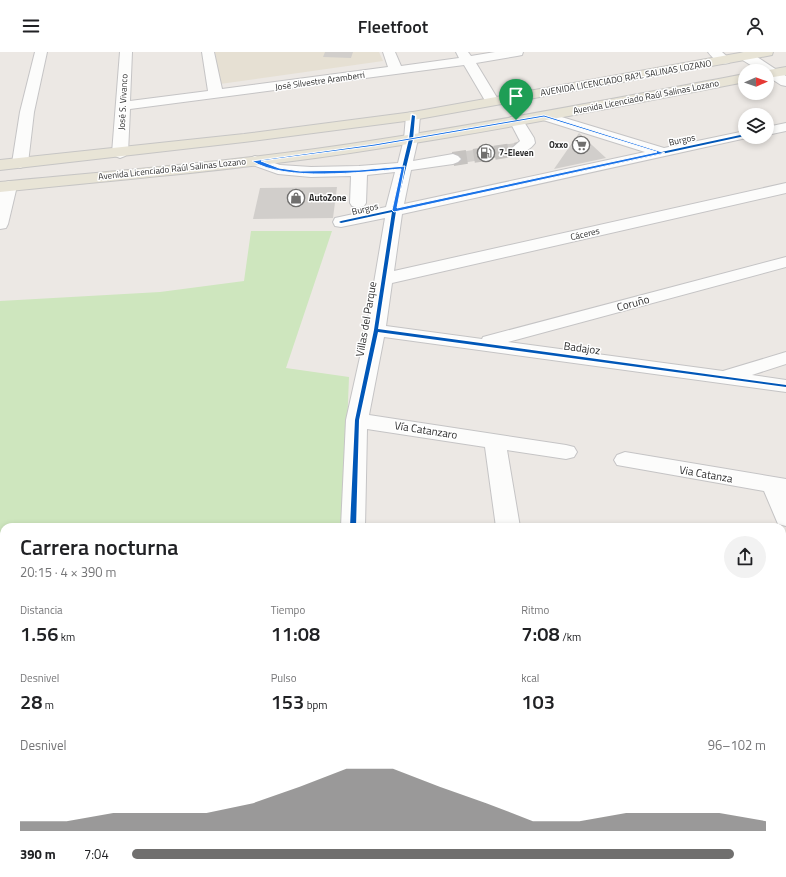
<!DOCTYPE html>
<html lang="es">
<head>
<meta charset="utf-8">
<style>
	:root { --surface:#fff; --page:#f2f2f2; --text:#202124; --muted:#757577; --accent:#706f6e }
	body { margin:0; font-family:"Titillium Web",sans-serif; background:var(--page); color:var(--text); height:100vh; display:flex; flex-direction:column; font-size:15px; white-space:nowrap }
	* { box-sizing:border-box; margin:0 }
	p { font-size:13px; color:var(--muted) }
	.icon { flex:none; width:22px; height:22px; fill:none; stroke:currentColor; stroke-width:2; stroke-linecap:round; stroke-linejoin:round }
	.map { position:relative; flex:1; overflow:hidden }
	.panel { position:absolute; left:0px; top:471px; width:786px; height:354px; display:flex; flex-direction:column; background:var(--surface); border-radius:12px 12px 0 0; box-shadow:0 2px 6px #0003 }
	.panel>* { flex:none }
	.needle { width:26px; rotate:88deg }
	.buttons { position:absolute; left:738px; top:12px; display:grid; gap:8px }
	.buttons a { display:grid; place-items:center; width:36px; height:36px; border-radius:50%; background:var(--surface); box-shadow:0 2px 6px #0003; font-size:20px }
	.pin { position:absolute; display:grid; place-items:center; width:34px; height:34px; color:#fff; margin:-41px -17px; border-radius:50% 50% 50% 0; rotate:-45deg; box-shadow:0 0 4px #0007 }
	.pin .icon { rotate:45deg }
	.round { display:grid; place-items:center; flex:none; width:42px; height:42px; border-radius:21px; background:var(--page) }
	.overview { display:flex; align-items:center; justify-content:space-between; height:68px; padding:0 20px }
	h1 { font-size:22px; font-weight:600; line-height:30px }
	.stats { display:grid; grid-template-columns:repeat(3,1fr); gap:6px; height:68px; padding:4px 20px }
	.stats div { display:grid; align-content:center }
	.stats b { font-size:20px; font-weight:600 }
	.stats small { font-size:11px; font-weight:400 }
	.stats p { font-size:11px }
	.chart { height:112px; padding:8px 20px }
	.chart p { display:flex; justify-content:space-between }
	.chart svg { width:100%; height:72px; margin-top:4px; fill:var(--accent); opacity:.7 }
	ul { padding:0 20px; list-style:none; font-size:13px }
	li { display:grid; grid-template-columns:64px 48px 1fr; align-items:center; height:30px }
	li i { height:10px; border-radius:5px; background:var(--accent) }
	header { display:flex; justify-content:space-between; align-items:center; height:52px; padding:0 20px; background:var(--surface); font-size:18px; font-weight:600 }
	.map>svg:first-child { display:block }
	.education { fill:#e6e0d3 }
	.green { fill:#cee6be }
	.building { fill:#d1cecb }
	.lines { fill:none; stroke-linecap:round; stroke-linejoin:round }
	.minor-tunnel { stroke:#c6c3c0; stroke-width:14; stroke-dasharray:14 7; stroke-linecap:butt }
	.minor-casing { stroke:#c5c4c5; stroke-width:2 }
	.major-casing { stroke:#c6c5c4; stroke-width:2 }
	.minor { fill:#fcfcfb; fill-rule:evenodd }
	.major { fill:#e8e4d6; fill-rule:evenodd }
	.cycleway-casing { stroke:#fff; stroke-width:3 }
	.cycleway { fill:#0057b8; fill-rule:evenodd }
	.route { fill:#1a73e8; stroke:#fff; fill-rule:evenodd }
	.labels { text-anchor:middle; stroke-width:3; stroke-linejoin:round; paint-order:stroke }
	.far-street-label { font-size:9px; fill:#2e2e2e; stroke:#fff }
	.far-poi-label { font-size:9px; font-weight:bold; fill:#2e2e2e; stroke:#fff; text-anchor:start }
	.street-label { font-size:11px; fill:#2e2e2e; stroke:#fff }
</style>
</head>
<body>
<header><svg class="icon" aria-label="menu" viewBox="0 0 24 24"><path d="M4 6h16M4 12h16M4 18h16"/></svg>Fleetfoot<svg class="icon" aria-label="person" viewBox="0 0 24 24"><circle cx="12" cy="8" r="4"/><path d="M4 21q1-7 8-7t8 7"/></svg></header>
<div class="map">
<svg width="786" height="825" viewBox="0 0 786 825">
	<rect width="100%" height="100%" fill="#ece8e4"/>
	<path class="education" d="M215,0H379L383,9L220,32Z"/>
	<path class="green" d="M251,179H332L286,316L349,325L343,475H4V690H0V249L160,240L244,229Z"/>
	<g class="building">
		<path d="M325,0H353L351,6L323,5Z"/>
		<path d="M579,81L606,106L554,117Z"/>
		<path d="M515,91L523,101L456,112L449,102Z"/>
		<path d="M337,135L333,166L253,167L260,136Z"/>
	</g>
	<g class="lines">
		<path class="minor-tunnel" d="M453,107L519,97"/>
		<defs>
			<g id="minor">
				<path d="M35,0H47L34,60L28,111L25,114L20,116L15,114L12,111L20,60Z"/>
				<path d="M120,0H132L130,49L208,39L202,0H214L222,37L388,15L383,0H395L401,14L459,6L456,0H468L471,4L495,0H523L522,3L517,4L476,11L499,49L497,52L492,53L487,52L464,13L130,57L128,101L125,104L120,106L115,104L112,101Z"/>
				<path d="M708,0H722L731,8L729,11C720,13 713,7 708,0Z"/>
				<path d="M746,0L751,1L786,24V34L781,33L767,24V19H760L741,7L740,4L741,1Z"/>
				<path d="M413,60L418,61L420,64L418,87L413,109L453,102L458,104L461,107L458,110L453,112L411,118L404,152L645,100L540,67L538,64L540,61L545,60L664,96L745,79V85H751L402,162L394,219L786,131V141L392,231L386,274L482,287L483,285L786,205V215L508,290L723,319L786,300V312L752,323L786,328V340L384,285L369,363L566,393L574,395L577,400L574,405L566,407L507,398L520,475H496L485,395L367,377L365,475H341L346,368L366,278L385,166L341,175L335,174L333,170L335,166L386,155L395,120L367,123L366,151L364,154L358,156L352,154L350,151L351,124L311,125L278,122L250,112L247,109L250,106L255,104L280,113L311,115L359,114L398,111L404,87L406,64L408,61Z"/>
				<path d="M516,64L521,65L534,86L535,91C530,98 522,102 514,100L511,97L520,89L509,68L511,65Z"/>
				<path d="M786,71V79L767,83V75Z"/>
				<path d="M9,129L15,131L17,134L8,172L6,176L0,177V138L3,131Z"/>
				<path d="M625,400L786,427V474L778,472L764,439L617,413L614,408L617,403Z"/>
				<path d="M782,666L786,667V691L782,690Z"/>
				<path d="M4,783V821H12L11,824L0,825V785Z"/>
				<rect x="203" y="821" width="32" height="4"/>
				<path d="M251,821H317L319,825H253Z"/>
			</g>
			<g id="major">
				<path d="M745,0H773L772,3L767,4L413,68L244,90L0,118V108L244,82L413,60Z"/>
				<path d="M786,15V23L767,26V19H763Z"/>
				<path d="M745,22V30C622,54 500,78 376,97C252,117 125,127 0,140V130C125,118 252,108 376,88C500,69 622,45 745,22Z"/>
			</g>
		</defs>
		<use href="#minor" class="minor-casing"/>
		<use href="#major" class="major-casing"/>
		<use href="#minor" class="minor"/>
		<use href="#major" class="major"/>
		<defs>
			<path id="cycleway" d="M412,63L415,64L413,87L396,157L745,82V84L396,159L378,277L786,333V335L378,280L359,368L356,475H350L355,368L374,278L392,160L341,171L339,170L341,169L392,158L409,87Z"/>
		</defs>
		<use href="#cycleway" class="cycleway-casing"/>
		<use href="#cycleway" class="cycleway"/>
	</g>
	<path class="route" d="M544,63L665,101L394,160L392,158L401,117C362,120 285,130 252,109L375,92ZM544,65L657,100L397,156L405,114L359,118L300,119L279,116L261,109L375,94Z"/>
	<defs>
		<symbol id="supermarket-ring" viewBox="-11 -11 22 22"><circle r="9.5" fill="#fff" stroke="#706f6e" stroke-width="1.5"/><path d="M-6-5.5h2.5l.6 2H6L4.5 2H-2.5L-4.4-4H-6ZM-1.5 3.2a1.3 1.3 0 1 0 .1 0ZM3 3.2a1.3 1.3 0 1 0 .1 0Z" fill="#706f6e"/></symbol>
		<symbol id="fuel-ring" viewBox="-11 -11 22 22"><circle r="9.5" fill="#fff" stroke="#706f6e" stroke-width="1.5"/><path d="M-5.5-6h7V0h2V4h1.3V-2.5L3-4.5l.8-.8L6-3V5H2.5V1h-1V6h-7ZM-4.2-4.7v3.2H.2V-4.7Z" fill="#706f6e"/></symbol>
		<symbol id="shop-ring" viewBox="-11 -11 22 22"><circle r="9.5" fill="#fff" stroke="#706f6e" stroke-width="1.5"/><path d="M-5-2.5h2.3a2.7 3.5 0 0 1 5.4 0H5L5.5 6h-11ZM-1.5-2.5h3a1.5 2.3 0 0 0-3 0Z" fill="#706f6e"/></symbol>
	</defs>
	<g fill-rule="evenodd">
		<use href="#supermarket-ring" x="571" y="83" width="20" height="20"/>
		<use href="#fuel-ring" x="476" y="91" width="20" height="20"/>
		<use href="#shop-ring" x="286" y="136" width="20" height="20"/>
	</g>
	<g class="labels">
		<g class="far-street-label">
			<text transform="translate(626 26) rotate(-10)" y="3">AVENIDA LICENCIADO RA?L SALINAS LOZANO</text>
			<text transform="translate(320 29) rotate(-8)" y="3">José Silvestre Aramberri</text>
			<text transform="translate(646 45) rotate(-11)" y="3">Avenida Licenciado Raúl Salinas Lozano</text>
			<text transform="translate(123 50) rotate(-87)" y="3">José S. Vivanco</text>
			<text transform="translate(682 88) rotate(-12)" y="3">Burgos</text>
			<text transform="translate(172 117) rotate(-6)" y="3">Avenida Licenciado Raúl Salinas Lozano</text>
			<text transform="translate(365 157) rotate(-13)" y="3">Burgos</text>
			<text transform="translate(585 182) rotate(-13)" y="3">Cáceres</text>
		</g>
		<g class="far-poi-label">
			<text x="568" y="96" text-anchor="end">Oxxo</text>
			<text x="499" y="104">7-Eleven</text>
			<text x="309" y="149">AutoZone</text>
		</g>
		<g class="street-label">
			<text transform="translate(633 251) rotate(-15)" y="4">Coruño</text>
			<text transform="translate(366 267) rotate(-80)" y="4">Villas del Parque</text>
			<text transform="translate(582 296) rotate(8)" y="4">Badajoz</text>
			<text transform="translate(426 378) rotate(9)" y="4">Vía Catanzaro</text>
			<text transform="translate(706 422) rotate(10)" y="4">Via Catanza</text>
		</g>
	</g>
</svg>
<div class="buttons">
<a><svg class="needle" viewBox="-14 -14 28 28"><path d="M0-13l5 13h-10z" fill="#e53935"/><path d="M0 13l5-13h-10z" fill="#757577"/></svg></a>
<a><svg class="icon" aria-label="layers" viewBox="0 0 24 24"><path d="M12 4l9 5-9 5-9-5zM3 14l9 5 9-5"/></svg></a>
</div>
<div class="pin" style="left:516px;top:68px;background:#1e9e55"><svg class="icon" aria-label="arrive" viewBox="0 0 24 24"><path d="M6 21V4h12l-3 4 3 4H6"/></svg></div>
<section class="panel">
<div class="overview"><div><h1>Carrera nocturna</h1><p>20:15 · 4 × 390 m</p></div><a class="round"><svg class="icon" aria-label="share" viewBox="0 0 24 24"><path d="M12 15V3M7 8l5-5 5 5M5 13v7h14v-7"/></svg></a></div>
<div class="stats">
<div><p>Distancia</p><b>1.56<small> km</small></b></div>
<div><p>Tiempo</p><b>11:08</b></div>
<div><p>Ritmo</p><b>7:08<small> /km</small></b></div>
</div>
<div class="stats">
<div><p>Desnivel</p><b>28<small> m</small></b></div>
<div><p>Pulso</p><b>153<small> bpm</small></b></div>
<div><p>kcal</p><b>103</b></div>
</div>
<div class="chart"><p><span>Desnivel</span>96–102 m</p>
<svg viewBox="0 0 160 44" preserveAspectRatio="none"><path d="M0 44V38L10 38L20 33L30 33L40 33L50 27L60 17L70 6L80 6L90 17L100 27L110 38L120 38L130 33L140 33L150 33L160 38V44z"/></svg>
</div>
<ul>
<li><b>390 m</b>7:04<i style="width:95%"></i></li>
</ul>
</section>
</div>
</body>
</html>
